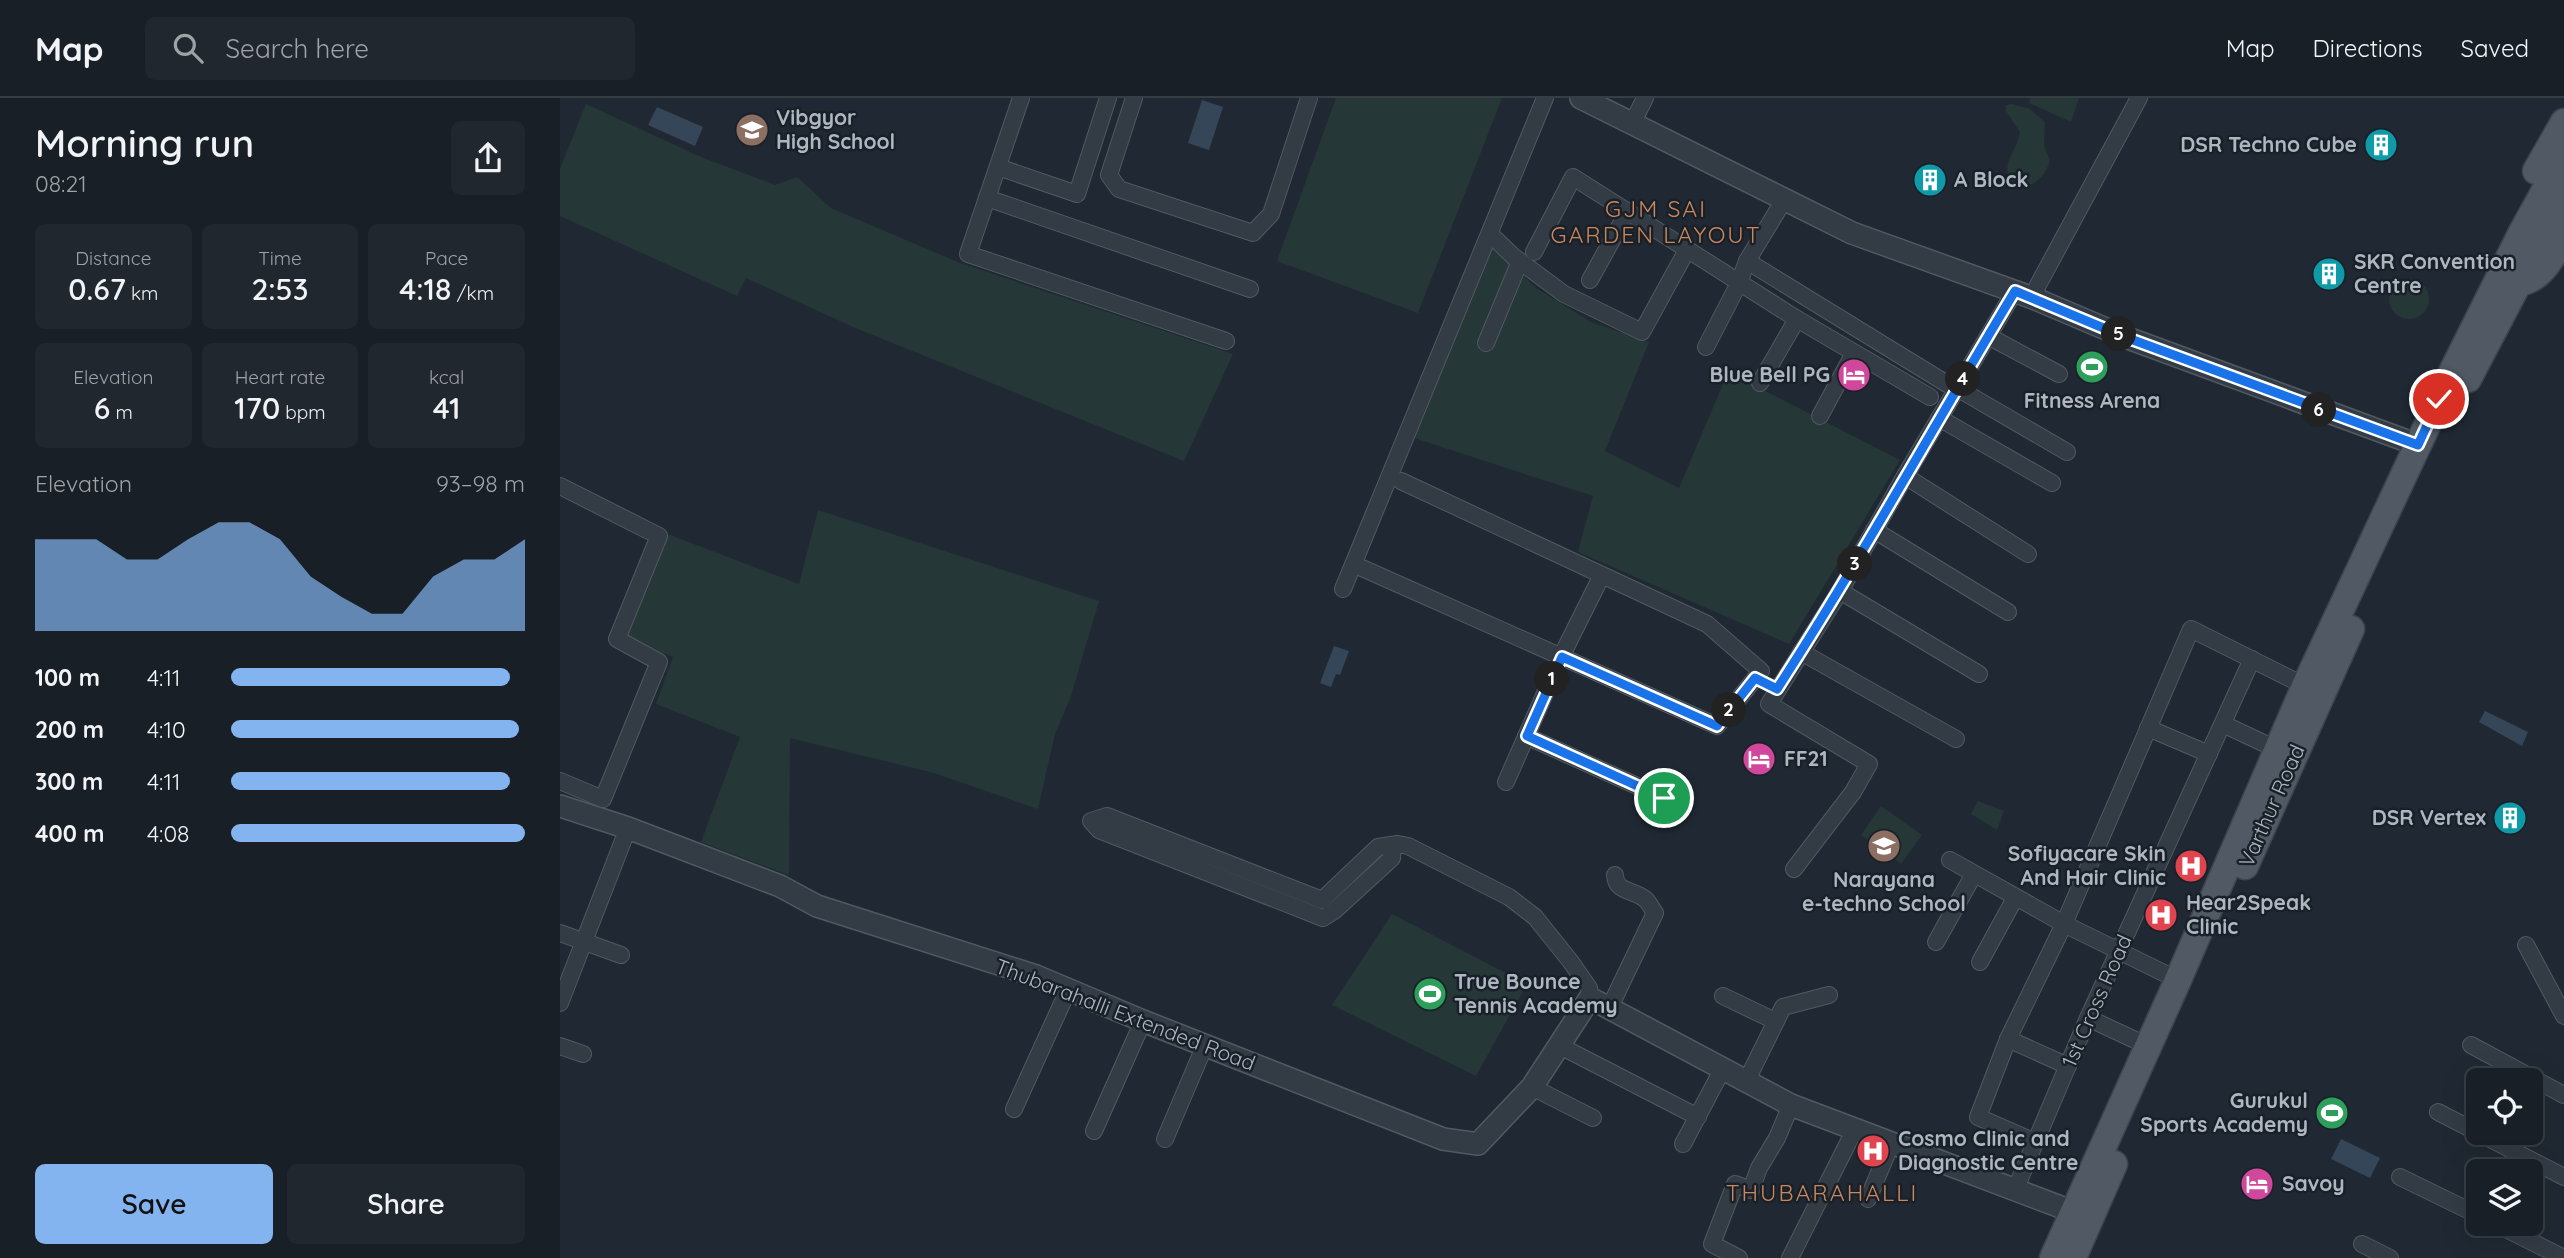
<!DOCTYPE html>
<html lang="en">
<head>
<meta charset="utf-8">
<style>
	:root { --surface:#181f26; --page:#21272e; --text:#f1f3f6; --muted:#9fa2a7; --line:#363d43; --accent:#84b4ef }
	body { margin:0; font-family:Quicksand,sans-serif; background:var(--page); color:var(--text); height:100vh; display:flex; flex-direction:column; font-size:26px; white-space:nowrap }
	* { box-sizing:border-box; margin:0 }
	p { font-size:23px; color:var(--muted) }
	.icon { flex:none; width:38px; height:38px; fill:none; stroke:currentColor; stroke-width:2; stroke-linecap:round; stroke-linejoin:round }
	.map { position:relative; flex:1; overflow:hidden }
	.details { display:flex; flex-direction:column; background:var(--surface); width:560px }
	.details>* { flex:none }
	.buttons { position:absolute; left:1906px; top:970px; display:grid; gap:14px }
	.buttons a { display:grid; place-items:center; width:77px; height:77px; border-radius:10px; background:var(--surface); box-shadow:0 7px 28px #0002,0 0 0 2px var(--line); font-size:35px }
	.pin { position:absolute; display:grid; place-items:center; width:60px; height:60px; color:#fff; margin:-30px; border:4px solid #fff; border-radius:50%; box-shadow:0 2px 7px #0007 }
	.km { position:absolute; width:35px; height:35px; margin:-18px; border-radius:50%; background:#222; color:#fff; font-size:19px; line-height:35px; text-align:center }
	.round { display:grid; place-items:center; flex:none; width:74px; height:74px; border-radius:10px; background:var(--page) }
	.summary { display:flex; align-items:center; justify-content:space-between; height:119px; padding:0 35px }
	h1 { font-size:38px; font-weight:600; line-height:52px }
	.stats { display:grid; grid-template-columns:repeat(3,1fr); gap:10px; height:119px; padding:7px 35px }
	.stats div { display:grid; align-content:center; border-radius:10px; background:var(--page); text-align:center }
	.stats b { font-size:30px; font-weight:600 }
	.stats small { font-size:19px; font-weight:400 }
	.stats p { font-size:19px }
	.chart { height:196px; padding:14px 35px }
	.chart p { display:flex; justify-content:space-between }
	.chart svg { width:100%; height:126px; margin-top:7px; fill:var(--accent); opacity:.7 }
	.primary-button { display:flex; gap:14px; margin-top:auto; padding:14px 35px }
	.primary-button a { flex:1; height:80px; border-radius:10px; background:var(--accent); color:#111; font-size:28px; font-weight:600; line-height:80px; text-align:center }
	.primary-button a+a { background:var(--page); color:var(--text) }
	ul { padding:0 35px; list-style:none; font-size:23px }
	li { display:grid; grid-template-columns:112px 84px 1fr; align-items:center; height:52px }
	li i { height:18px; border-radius:9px; background:var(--accent) }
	header { display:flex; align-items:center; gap:42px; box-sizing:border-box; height:98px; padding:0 35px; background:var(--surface); border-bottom:2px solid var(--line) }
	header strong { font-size:33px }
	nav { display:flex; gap:38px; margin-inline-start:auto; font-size:24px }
	.search { width:490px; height:63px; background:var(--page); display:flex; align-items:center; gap:18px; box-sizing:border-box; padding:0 24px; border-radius:10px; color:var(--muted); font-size:26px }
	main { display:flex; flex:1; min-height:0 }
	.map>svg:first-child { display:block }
	.green { fill:#253736 }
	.water { fill:#354659 }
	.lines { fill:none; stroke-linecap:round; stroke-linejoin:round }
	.minor-casing { stroke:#515962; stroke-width:18 }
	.tertiary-casing { stroke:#515962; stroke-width:24 }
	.primary-casing { stroke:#3d444d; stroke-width:29 }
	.minor { stroke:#333b44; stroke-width:16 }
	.tertiary { stroke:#333b44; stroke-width:21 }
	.primary { stroke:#515a64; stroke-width:26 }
	.route-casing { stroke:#fff; stroke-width:14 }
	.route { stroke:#1a73e8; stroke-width:9 }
	.labels { text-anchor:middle; stroke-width:5; stroke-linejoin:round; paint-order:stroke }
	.poi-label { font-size:21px; font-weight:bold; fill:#adb6c1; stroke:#192028; text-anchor:start }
	.street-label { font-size:21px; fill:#adb6c1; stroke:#192028 }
	.neighbourhood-label { font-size:23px; letter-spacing:2px; fill:#ca875f; stroke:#192028 }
</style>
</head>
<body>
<header>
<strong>Map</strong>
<div class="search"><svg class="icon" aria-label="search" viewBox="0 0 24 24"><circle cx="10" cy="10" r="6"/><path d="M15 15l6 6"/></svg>Search here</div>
<nav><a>Map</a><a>Directions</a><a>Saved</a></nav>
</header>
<main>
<section class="details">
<div class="summary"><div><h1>Morning run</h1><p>08:21</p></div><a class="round"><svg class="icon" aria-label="share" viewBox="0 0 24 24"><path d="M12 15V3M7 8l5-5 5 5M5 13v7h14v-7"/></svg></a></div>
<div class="stats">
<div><p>Distance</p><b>0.67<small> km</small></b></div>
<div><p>Time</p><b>2:53</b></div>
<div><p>Pace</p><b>4:18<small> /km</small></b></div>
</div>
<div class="stats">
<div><p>Elevation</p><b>6<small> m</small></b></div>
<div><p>Heart rate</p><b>170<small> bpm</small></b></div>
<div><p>kcal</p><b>41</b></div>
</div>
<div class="chart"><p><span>Elevation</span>93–98 m</p>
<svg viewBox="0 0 160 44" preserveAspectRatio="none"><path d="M0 44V12L10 12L20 12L30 19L40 19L50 12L60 6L70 6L80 12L90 25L100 32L110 38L120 38L130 25L140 19L150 19L160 12V44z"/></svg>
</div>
<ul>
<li><b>100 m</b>4:11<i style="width:95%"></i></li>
<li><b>200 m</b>4:10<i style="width:98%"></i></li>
<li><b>300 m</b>4:11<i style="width:95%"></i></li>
<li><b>400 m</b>4:08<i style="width:100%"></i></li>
</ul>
<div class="primary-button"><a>Save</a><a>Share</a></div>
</section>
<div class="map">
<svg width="2004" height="1160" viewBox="0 0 2004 1160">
	<rect width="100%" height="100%" fill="#202933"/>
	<g class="green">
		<path d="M776,0H942L858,215L717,163Z"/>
		<path d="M1470,0H1519L1511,24L1469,5Z"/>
		<path d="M26,6L141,59L215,87L237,79L271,110L400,165L673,256L624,363L293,229L186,180L177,198L0,118V71Z"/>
		<path d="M1452,6L1470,11L1485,24L1484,47L1490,63C1484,80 1471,94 1452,86C1439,63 1457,56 1460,34L1446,13V7Z"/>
		<path d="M931,147L976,190L1031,224L1089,244L1045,353L1119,390L1168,274L1340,362L1229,546L1018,454L1033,398L851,339Z"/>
		<circle cx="1849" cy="201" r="20"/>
		<path d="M258,412L539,503L510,601L495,636L478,711L374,675L230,640L229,777L141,744L180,639L96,606L113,559L66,541L105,435L239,486Z"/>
		<path d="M1418,703L1444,713L1437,732L1411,716Z"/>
		<path d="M1321,708L1362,737L1341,766L1301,737Z"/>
		<path d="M832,816L967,886L916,978L772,907Z"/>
	</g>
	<g class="water">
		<path d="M642,2L663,9L649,52L628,45Z"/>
		<path d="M97,9L143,29L135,48L88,27Z"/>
		<path d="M774,548L789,553L780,577L776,576L771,589L760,585Z"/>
		<path d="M1925,613L1968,634L1962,648L1919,624Z"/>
		<path d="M1781,1041L1820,1060L1810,1080L1771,1061Z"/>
	</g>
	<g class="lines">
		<defs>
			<g id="minor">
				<path d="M461,0L408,156L666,243"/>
				<path d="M574,0L549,77L559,91L693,135L711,116L749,0"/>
				<path d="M1072,26L1085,0"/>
				<path d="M438,69L517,96L548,0"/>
				<path d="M427,100L690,191"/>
				<path d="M930,136L954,159L1004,196L1082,234L1127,152"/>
				<path d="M974,154L1013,79L1237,221L1370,299"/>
				<path d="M1187,163L1387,286"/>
				<path d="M1030,182L1068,113"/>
				<path d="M1473,200L1478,187L1579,0"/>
				<path d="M1428,238L1499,276"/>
				<path d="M926,245L960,163"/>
				<path d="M1146,249L1179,185L1187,163L1224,102"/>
				<path d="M1200,285L1237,221"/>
				<path d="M1397,290L1507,354"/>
				<path d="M1260,318L1294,255"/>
				<path d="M1379,320L1492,385"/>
				<path d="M1345,378L1468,456"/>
				<path d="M0,388L99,438L57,541L99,564L43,701L0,683"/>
				<path d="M1314,432L1448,514"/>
				<path d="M802,470L1157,628L1201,573L1147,526L841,383"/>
				<path d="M783,491L985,0"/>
				<path d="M1280,493L1419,576"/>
				<path d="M1241,554L1396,641"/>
				<path d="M1663,626L1716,651"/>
				<path d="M1588,630L1649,656"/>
				<path d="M966,638L1104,700"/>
				<path d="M946,684L1001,559L1042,477"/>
				<path d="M833,747L832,760L774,813L763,820L539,732L531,723L547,718L762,802L818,749L838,746L848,748L949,799L975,819L1011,864L1029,890L1030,900"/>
				<path d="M1390,762L1504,826L1618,882"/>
				<path d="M1234,771L1293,694L1309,666L1209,606L1280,493L1345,378L1455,193"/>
				<path d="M0,835L61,857"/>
				<path d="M1376,844L1414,776"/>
				<path d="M1966,847L2004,918"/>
				<path d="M1420,864L1455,800"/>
				<path d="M1163,898L1215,923"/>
				<path d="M0,905L68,730"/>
				<path d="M1049,911L1095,815C1092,811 1089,804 1085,801C1073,791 1056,795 1055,777"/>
				<path d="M1528,920L1588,948"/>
				<path d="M1448,941L1508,968"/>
				<path d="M1911,947L2004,997"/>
				<path d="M0,948L23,956"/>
				<path d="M1000,948L1138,1019"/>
				<path d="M1186,984L1223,909L1269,897"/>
				<path d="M972,989L1033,1020"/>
				<path d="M454,1011L509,890"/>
				<path d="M1878,1014L2004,1079"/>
				<path d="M534,1033L583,923"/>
				<path d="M605,1041L645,947"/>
				<path d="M1475,1044L1418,1019L1448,941L1504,826L1631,531L1745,588"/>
				<path d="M1123,1046L1162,972"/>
				<path d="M1840,1079L1918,1117"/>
				<path d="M1455,1092L1528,920L1692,561"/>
				<path d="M1308,1101L1331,1046"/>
				<path d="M1934,1125L2004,1160"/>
				<path d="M1802,1146L1830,1160"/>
				<path d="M1179,1160L1152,1146L1175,1086L1191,1092L1199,1070L1217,1040L1231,1007"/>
				<path d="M1230,1160L1295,1031"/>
			</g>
			<g id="tertiary">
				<path d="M1021,0L1292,135L1473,200L1565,239L1858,347"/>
				<path d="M0,708L68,730L220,788L257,808L476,878L583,923L883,1041L918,1046L972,989L1030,900L1231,1007L1527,1119"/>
			</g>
			<g id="primary">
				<path d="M1976,73L2004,24"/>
				<path d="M1966,183C1985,176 1994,155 2004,138"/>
				<path d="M1908,281L2004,98"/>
				<path d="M1685,768L1791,531"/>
				<path d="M1515,1155L1554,1066"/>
				<path d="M1493,1160L1618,882L1745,588L1894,270L1962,134L2004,58"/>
			</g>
		</defs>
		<use href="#minor" class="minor-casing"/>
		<use href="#tertiary" class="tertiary-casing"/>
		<use href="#primary" class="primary-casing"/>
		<use href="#minor" class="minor"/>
		<use href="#tertiary" class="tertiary"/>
		<use href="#primary" class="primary"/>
	</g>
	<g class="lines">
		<defs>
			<path id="route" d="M1104,700L967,638L1002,559L1157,628L1195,580L1217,591C1301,461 1375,326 1455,193L1565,239L1858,347L1879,301"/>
		</defs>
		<use href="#route" class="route-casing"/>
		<use href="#route" class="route"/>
	</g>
	<defs>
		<symbol id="school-disc" viewBox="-11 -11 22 22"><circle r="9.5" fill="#8d6e63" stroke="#192028"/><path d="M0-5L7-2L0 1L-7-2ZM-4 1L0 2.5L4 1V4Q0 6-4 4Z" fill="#fff"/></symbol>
		<symbol id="building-disc" viewBox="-11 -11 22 22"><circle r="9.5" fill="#0f9aa8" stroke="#192028"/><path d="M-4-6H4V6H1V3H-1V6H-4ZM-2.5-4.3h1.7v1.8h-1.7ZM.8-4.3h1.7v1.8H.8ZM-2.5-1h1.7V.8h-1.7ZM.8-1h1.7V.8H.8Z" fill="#fff"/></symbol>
		<symbol id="stadium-disc" viewBox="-11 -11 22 22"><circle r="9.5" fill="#2e9e5b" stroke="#192028"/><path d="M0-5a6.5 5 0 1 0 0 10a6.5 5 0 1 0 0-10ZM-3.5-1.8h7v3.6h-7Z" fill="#fff"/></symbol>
		<symbol id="hotel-disc" viewBox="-11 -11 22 22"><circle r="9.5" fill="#d1479c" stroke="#192028"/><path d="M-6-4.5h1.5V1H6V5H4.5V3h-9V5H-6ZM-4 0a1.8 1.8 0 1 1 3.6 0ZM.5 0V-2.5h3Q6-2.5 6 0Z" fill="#fff"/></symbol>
		<symbol id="hospital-disc" viewBox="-11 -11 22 22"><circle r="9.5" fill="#e0444e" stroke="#192028"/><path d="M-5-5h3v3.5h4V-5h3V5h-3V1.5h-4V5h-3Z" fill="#fff"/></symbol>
	</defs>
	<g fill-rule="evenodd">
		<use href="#school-disc" x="173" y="13" width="38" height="38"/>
		<use href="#building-disc" x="1802" y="28" width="38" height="38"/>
		<use href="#building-disc" x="1351" y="63" width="38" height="38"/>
		<use href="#building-disc" x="1750" y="157" width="38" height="38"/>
		<use href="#stadium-disc" x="1513" y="250" width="38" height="38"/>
		<use href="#hotel-disc" x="1275" y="258" width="38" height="38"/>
		<use href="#hotel-disc" x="1180" y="642" width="38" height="38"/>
		<use href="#building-disc" x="1931" y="701" width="38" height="38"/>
		<use href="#school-disc" x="1305" y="729" width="38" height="38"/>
		<use href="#hospital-disc" x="1612" y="749" width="38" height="38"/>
		<use href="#hospital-disc" x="1582" y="798" width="38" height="38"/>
		<use href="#stadium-disc" x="851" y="877" width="38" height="38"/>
		<use href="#stadium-disc" x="1753" y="996" width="38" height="38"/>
		<use href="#hospital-disc" x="1294" y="1034" width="38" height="38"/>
		<use href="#hotel-disc" x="1678" y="1067" width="38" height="38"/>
	</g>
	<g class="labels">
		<g class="poi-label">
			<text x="216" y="27">Vibgyor<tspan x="216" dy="24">High School</tspan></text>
			<text x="1797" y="54" text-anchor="end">DSR Techno Cube</text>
			<text x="1394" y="89">A Block</text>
			<text x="1794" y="171">SKR Convention<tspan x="1794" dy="24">Centre</tspan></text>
			<text x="1270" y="284" text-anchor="end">Blue Bell PG</text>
			<text x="1532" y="310" text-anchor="middle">Fitness Arena</text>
			<text x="1224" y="668">FF21</text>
			<text x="1926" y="727" text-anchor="end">DSR Vertex</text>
			<text x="1606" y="763" text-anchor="end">Sofiyacare Skin<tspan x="1606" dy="24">And Hair Clinic</tspan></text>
			<text x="1324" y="789" text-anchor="middle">Narayana<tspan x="1324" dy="24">e-techno School</tspan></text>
			<text x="1626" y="812">Hear2Speak<tspan x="1626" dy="24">Clinic</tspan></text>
			<text x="894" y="891">True Bounce<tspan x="894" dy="24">Tennis Academy</tspan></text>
			<text x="1748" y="1010" text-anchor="end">Gurukul<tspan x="1748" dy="24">Sports Academy</tspan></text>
			<text x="1338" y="1048">Cosmo Clinic and<tspan x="1338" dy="24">Diagnostic Centre</tspan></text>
			<text x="1722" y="1093">Savoy</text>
		</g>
		<g class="street-label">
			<text transform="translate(1712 708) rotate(-66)" y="7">Varthur Road</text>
			<text transform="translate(1537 903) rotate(-66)" y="7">1st Cross Road</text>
			<text transform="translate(565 917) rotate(21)" y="7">Thubarahalli Extended Road</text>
		</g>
		<g class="neighbourhood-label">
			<text x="1096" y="119">GJM SAI<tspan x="1096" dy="26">GARDEN LAYOUT</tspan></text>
			<text x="1262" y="1103">THUBARAHALLI</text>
		</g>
	</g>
</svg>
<div class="buttons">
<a><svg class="icon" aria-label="locate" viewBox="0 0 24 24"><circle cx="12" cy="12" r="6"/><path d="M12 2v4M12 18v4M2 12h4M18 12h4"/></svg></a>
<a><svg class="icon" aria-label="layers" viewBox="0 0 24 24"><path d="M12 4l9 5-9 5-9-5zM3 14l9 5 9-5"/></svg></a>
</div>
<div class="pin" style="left:1104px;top:700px;background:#1e9e55"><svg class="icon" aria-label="arrive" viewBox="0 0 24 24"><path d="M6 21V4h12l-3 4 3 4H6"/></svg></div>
<div class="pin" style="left:1879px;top:301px;background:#d93025"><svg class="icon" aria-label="check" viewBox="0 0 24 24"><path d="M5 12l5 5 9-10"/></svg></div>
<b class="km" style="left:992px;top:581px">1</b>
<b class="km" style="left:1169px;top:612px">2</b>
<b class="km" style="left:1295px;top:466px">3</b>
<b class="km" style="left:1403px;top:281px">4</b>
<b class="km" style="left:1559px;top:236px">5</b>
<b class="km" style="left:1759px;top:312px">6</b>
</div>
</main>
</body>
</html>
